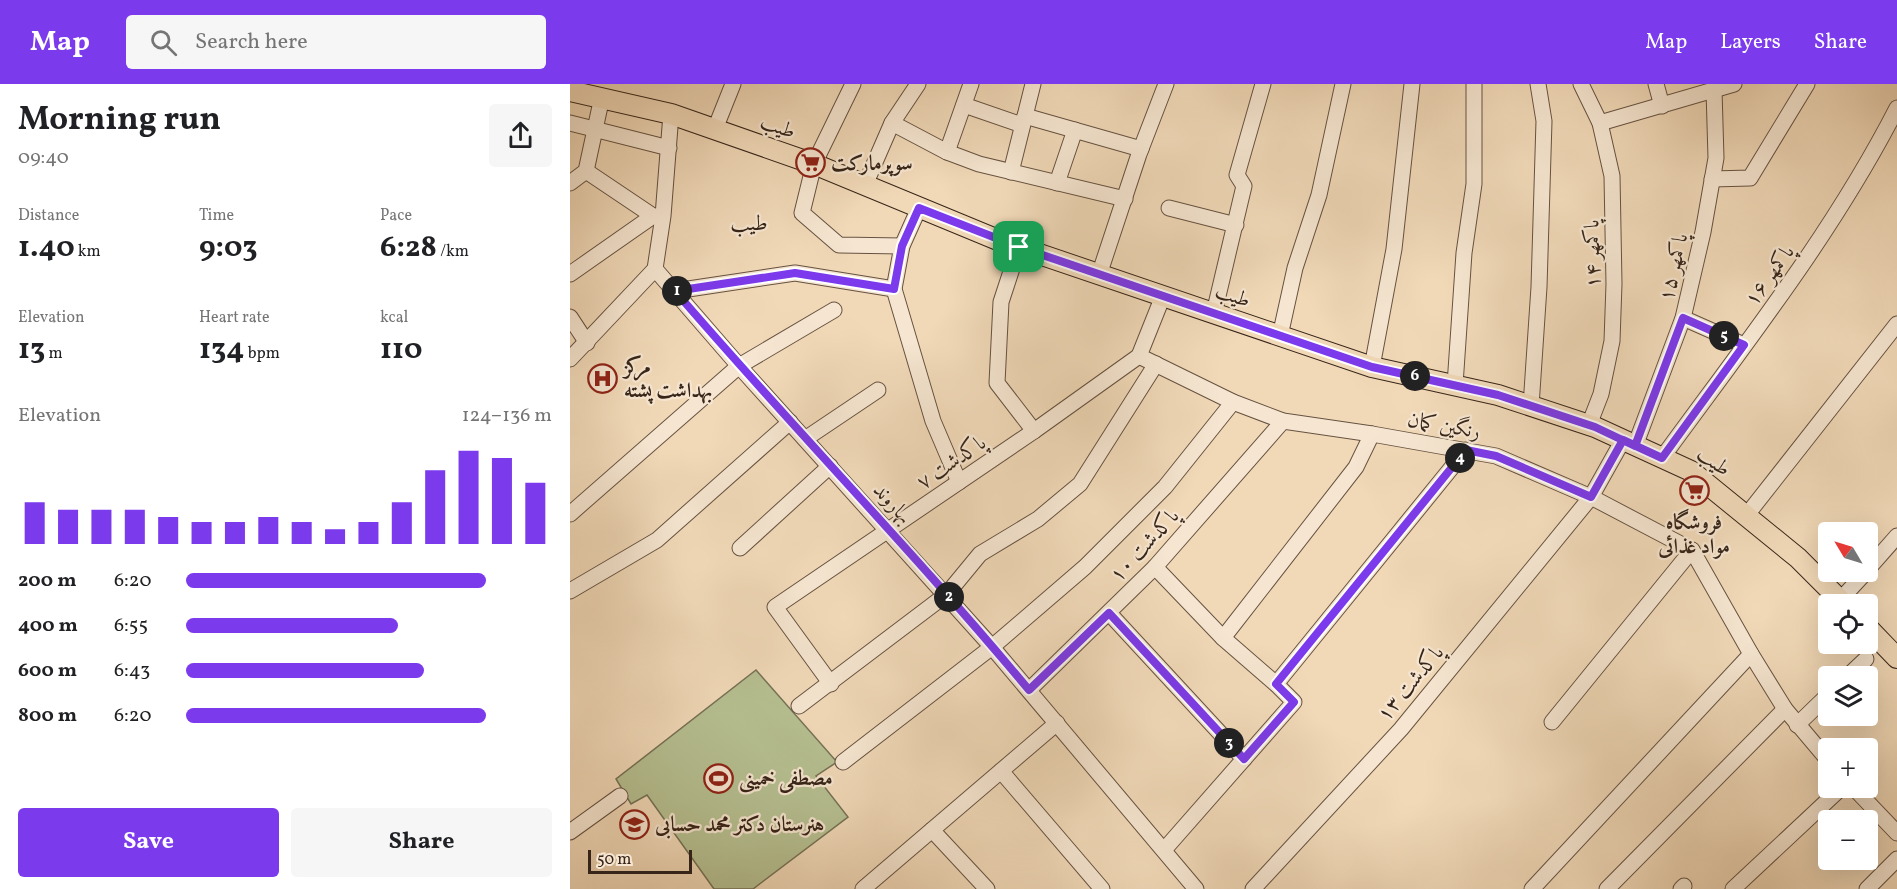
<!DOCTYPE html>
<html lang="en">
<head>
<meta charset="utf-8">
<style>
	:root { --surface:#fff; --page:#f6f6f6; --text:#202124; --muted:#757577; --accent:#7c3aed }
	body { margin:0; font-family:Vollkorn,Amiri,serif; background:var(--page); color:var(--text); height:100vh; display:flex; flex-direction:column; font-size:22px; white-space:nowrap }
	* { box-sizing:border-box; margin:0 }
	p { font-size:20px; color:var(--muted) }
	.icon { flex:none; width:33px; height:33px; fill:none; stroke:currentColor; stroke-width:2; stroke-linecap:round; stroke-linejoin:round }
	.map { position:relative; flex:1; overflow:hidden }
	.side { display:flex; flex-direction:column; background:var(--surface); width:570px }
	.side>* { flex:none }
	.needle { width:39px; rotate:308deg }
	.controls { position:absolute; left:1248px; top:438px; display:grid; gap:12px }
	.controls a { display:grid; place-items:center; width:60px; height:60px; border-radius:6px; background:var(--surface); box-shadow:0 6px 24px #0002; font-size:30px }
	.scale { position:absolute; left:18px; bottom:15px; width:104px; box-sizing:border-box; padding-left:6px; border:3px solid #372519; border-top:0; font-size:16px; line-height:21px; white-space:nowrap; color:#372519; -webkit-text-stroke:4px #f6e6d1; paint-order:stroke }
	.pin { position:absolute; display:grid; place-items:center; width:51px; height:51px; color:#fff; margin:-26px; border-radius:12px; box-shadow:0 3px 9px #0006 }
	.km { position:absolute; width:30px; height:30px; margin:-15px; border-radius:50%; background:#222; color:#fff; font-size:16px; line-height:30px; text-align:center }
	.round { display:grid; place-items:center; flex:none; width:63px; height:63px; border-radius:6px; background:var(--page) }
	.summary { display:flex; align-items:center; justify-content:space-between; height:102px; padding:0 18px }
	h1 { font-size:33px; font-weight:700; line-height:45px }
	.figures { display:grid; grid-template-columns:repeat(3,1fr); gap:9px; height:102px; padding:6px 18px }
	.figures div { display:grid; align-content:center }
	.figures b { font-size:30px; font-weight:700 }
	.figures small { font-size:16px; font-weight:400 }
	.figures p { font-size:16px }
	.chart { height:168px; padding:12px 18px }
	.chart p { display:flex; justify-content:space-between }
	.chart svg { width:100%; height:108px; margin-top:6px; stroke:var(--accent); stroke-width:6 }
	.action { display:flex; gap:12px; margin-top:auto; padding:12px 18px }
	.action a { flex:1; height:69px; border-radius:6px; background:var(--accent); color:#fff; font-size:24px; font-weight:700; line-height:69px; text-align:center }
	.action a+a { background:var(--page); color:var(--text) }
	ul { padding:0 18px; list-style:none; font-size:20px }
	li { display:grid; grid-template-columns:96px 72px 1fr; align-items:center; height:45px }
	li i { height:15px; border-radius:8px; background:var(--accent) }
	header { display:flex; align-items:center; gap:36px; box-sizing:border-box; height:84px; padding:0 30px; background:var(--accent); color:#fff }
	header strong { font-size:28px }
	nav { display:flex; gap:33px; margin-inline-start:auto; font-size:21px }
	.search { width:420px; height:54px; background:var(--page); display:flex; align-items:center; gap:15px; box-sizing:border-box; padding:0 21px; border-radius:6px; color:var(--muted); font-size:22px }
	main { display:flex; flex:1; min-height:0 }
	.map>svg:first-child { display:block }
	.green { fill:#b6c092; stroke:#767256; stroke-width:1.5 }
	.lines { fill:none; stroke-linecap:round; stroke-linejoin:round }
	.minor-casing { stroke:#665241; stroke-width:17 }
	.major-casing { stroke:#372519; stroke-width:22 }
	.minor { stroke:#f6e6d1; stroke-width:15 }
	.major { stroke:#f1d9b8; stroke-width:20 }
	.route-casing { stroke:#fff; stroke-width:12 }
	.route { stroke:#7c3aed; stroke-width:8 }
	.labels { text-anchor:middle; stroke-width:4.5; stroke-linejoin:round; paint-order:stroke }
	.street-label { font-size:21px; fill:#372519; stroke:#f6e6d1 }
	.poi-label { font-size:21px; font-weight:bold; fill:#372519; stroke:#f6e6d1; text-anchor:start }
	.neighbourhood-label { font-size:22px; fill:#372519; stroke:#f6e6d1 }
</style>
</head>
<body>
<header>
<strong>Map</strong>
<div class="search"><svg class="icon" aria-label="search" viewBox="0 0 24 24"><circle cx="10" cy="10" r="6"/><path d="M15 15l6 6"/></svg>Search here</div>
<nav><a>Map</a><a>Layers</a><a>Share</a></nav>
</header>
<main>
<section class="side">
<div class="summary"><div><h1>Morning run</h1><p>09:40</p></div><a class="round"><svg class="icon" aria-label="share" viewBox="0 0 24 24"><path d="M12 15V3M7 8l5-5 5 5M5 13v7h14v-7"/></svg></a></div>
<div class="figures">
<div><p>Distance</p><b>1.40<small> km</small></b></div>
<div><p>Time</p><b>9:03</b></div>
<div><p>Pace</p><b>6:28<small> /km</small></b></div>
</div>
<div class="figures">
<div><p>Elevation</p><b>13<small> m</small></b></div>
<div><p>Heart rate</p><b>134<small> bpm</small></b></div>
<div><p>kcal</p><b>110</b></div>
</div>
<div class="chart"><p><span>Elevation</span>124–136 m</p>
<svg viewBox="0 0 160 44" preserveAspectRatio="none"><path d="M5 44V27M15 44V30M25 44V30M35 44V30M45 44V33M55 44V35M65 44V35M75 44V33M85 44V35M95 44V38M105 44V35M115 44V27M125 44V14M135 44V6M145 44V9M155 44V19"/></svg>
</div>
<ul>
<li><b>200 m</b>6:20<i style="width:82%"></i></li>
<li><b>400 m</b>6:55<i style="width:58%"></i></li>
<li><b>600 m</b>6:43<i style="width:65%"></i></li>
<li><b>800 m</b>6:20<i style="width:82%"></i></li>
</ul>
<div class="action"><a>Save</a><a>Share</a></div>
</section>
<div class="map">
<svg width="1327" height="805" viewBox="0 0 1327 805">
	<rect width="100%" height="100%" fill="#f1d9b8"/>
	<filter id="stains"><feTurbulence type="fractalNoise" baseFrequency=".00333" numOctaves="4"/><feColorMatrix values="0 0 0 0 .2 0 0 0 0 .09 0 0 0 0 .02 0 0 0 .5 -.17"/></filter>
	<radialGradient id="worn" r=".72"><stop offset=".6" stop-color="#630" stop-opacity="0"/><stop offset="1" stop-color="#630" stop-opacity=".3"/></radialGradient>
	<path class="green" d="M186,586L267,678L246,692L278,733L183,805H144L77,711L61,720L46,695Z"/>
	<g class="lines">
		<defs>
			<g id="minor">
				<path d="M283,0L244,80L232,129L269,161L332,162"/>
				<path d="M1011,0L1030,39L1042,92L1044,200L1042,257L1031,310L1019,341"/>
				<path d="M1086,0L1092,22"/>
				<path d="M394,21L452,41"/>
				<path d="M101,30L93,132L85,185L169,282L422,563L626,805"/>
				<path d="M455,32L571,65"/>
				<path d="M0,39L99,64"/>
				<path d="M322,39L377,68L409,80L555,115"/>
				<path d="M1030,39L1164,0"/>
				<path d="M145,45L163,0"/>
				<path d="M377,68L401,0"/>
				<path d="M16,87L83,132H92"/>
				<path d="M441,88L463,0"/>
				<path d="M1142,95L1180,94L1237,0"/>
				<path d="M0,99L16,87L32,13"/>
				<path d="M487,99L505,46"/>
				<path d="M295,101L322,39L348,0"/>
				<path d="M349,124L332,162L324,205L363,337L389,398"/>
				<path d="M599,124L666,141"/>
				<path d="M449,163L431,218L427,299L464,347"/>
				<path d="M0,190L83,132"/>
				<path d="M529,191L569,70L596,0"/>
				<path d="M105,207L225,189L324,205"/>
				<path d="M593,212L569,272L663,318L713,337L802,350L926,372L1021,413L1122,466L1181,570L1215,625L1258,676"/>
				<path d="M644,229L674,102L667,91L693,0"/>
				<path d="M0,233L17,259"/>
				<path d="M1113,234L1174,261"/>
				<path d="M710,252L725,184L749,111L773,0"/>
				<path d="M0,275L85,185"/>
				<path d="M802,283L824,165L842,0"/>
				<path d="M885,301L894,169L904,100V0"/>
				<path d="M961,322L969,203L974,37L968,0"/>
				<path d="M235,355L308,306"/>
				<path d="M1065,362L1113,234L1133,148L1146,74L1144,6"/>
				<path d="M1092,374C1175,260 1263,149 1327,24"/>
				<path d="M0,430L169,282L264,226"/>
				<path d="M1176,432L1327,240"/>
				<path d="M170,464L260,382"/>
				<path d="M585,483L653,554L706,600L724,618L594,766"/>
				<path d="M1298,485L1327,452"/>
				<path d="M0,507L87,456L220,338"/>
				<path d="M1270,516L1296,488"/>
				<path d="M539,529L674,675"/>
				<path d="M653,554L786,383L802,350"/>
				<path d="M1278,592L1296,575"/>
				<path d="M261,600L205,523L464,347L569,272"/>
				<path d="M706,600L896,366"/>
				<path d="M459,606L585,483L713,337"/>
				<path d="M229,622L377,510L410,470L468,435L510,400L586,280"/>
				<path d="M982,638L1122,466"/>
				<path d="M1227,641L1258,611"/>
				<path d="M273,678L422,563L515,483L595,403L663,318"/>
				<path d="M431,687L532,805"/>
				<path d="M1284,704L1327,749"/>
				<path d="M362,746L417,805"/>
				<path d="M0,748L50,712"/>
				<path d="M293,805L487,639"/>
				<path d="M683,805L831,645L1021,413L1053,356"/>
				<path d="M962,805L1181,570"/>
				<path d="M1037,805L1215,625"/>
				<path d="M1111,805L1114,802"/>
				<path d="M1163,805L1271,704"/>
				<path d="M1297,805L1327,775"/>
			</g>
			<g id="major">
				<path d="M0,7L101,30L244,80L428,156L802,283L928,311L1025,343L1121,387L1228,474L1274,520"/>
				<path d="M1298,544L1327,574"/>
			</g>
		</defs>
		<use href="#minor" class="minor-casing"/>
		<use href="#major" class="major-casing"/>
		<use href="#minor" class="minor"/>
		<use href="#major" class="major"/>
	</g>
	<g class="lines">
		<defs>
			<path id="route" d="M449,163L349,124L332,162L324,205L225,189L105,207C221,342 345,469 459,606L539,529L674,675L724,618L706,600L896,366L926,372L1021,413L1053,356L1092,374L1174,261L1113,234L1065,362L1025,343L928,311L802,283L449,163"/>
		</defs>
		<use href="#route" class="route-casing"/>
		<use href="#route" class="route"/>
	</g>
	<defs>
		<symbol id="supermarket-ring" viewBox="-11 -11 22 22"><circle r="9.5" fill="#f6e6d1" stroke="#8f2418" stroke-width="1.5"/><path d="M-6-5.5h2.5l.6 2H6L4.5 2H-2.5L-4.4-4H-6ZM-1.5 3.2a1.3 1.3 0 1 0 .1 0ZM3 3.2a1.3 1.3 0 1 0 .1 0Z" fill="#8f2418"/></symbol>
		<symbol id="hospital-ring" viewBox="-11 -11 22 22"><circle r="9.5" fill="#f6e6d1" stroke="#8f2418" stroke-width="1.5"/><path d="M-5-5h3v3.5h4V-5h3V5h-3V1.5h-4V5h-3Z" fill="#8f2418"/></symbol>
		<symbol id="stadium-ring" viewBox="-11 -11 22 22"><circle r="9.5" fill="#f6e6d1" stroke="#8f2418" stroke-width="1.5"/><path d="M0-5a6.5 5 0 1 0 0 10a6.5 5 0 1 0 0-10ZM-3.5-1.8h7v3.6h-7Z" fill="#8f2418"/></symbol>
		<symbol id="school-ring" viewBox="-11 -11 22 22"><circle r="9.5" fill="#f6e6d1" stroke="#8f2418" stroke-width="1.5"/><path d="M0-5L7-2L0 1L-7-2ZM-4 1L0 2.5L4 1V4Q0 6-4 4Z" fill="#8f2418"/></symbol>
	</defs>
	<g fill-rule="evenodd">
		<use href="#supermarket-ring" x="224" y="62" width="33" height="33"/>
		<use href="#hospital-ring" x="16" y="278" width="33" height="33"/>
		<use href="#supermarket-ring" x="1108" y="390" width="33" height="33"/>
		<use href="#stadium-ring" x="132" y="678" width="33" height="33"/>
		<use href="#school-ring" x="48" y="724" width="33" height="33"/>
	</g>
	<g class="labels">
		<g class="street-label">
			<text transform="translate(208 42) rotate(20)" y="7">طیب</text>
			<text transform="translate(1022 170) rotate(-91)" y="7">پاکمهر ۱۴</text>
			<text transform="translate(1103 183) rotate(-77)" y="7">پاکمهر ۱۵</text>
			<text transform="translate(1199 191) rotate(-54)" y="7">پاکمهر ۱۶</text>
			<text transform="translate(663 211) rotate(19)" y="7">طیب</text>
			<text transform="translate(874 341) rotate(10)" y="7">رنگین کمان</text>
			<text transform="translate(1144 377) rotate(35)" y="7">طیب</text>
			<text transform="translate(381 378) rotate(-34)" y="7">پاکدشت ۷</text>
			<text transform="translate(323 419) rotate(48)" y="7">بهاروند</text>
			<text transform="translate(574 461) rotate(-47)" y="7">پاکدشت ۱۰</text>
			<text transform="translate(840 599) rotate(-50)" y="7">پاکدشت ۱۳</text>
		</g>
		<g class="poi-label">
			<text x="261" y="86">سوپرمارکت</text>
			<text x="54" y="289">مرکز<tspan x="54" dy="24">بهداشت پشته</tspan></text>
			<text x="1124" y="445" text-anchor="middle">فروشگاه<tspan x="1124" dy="24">مواد غذائی</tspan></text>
			<text x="169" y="701">مصطفی خمینی</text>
			<text x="85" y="747">هنرستان دکتر محمد حسابی</text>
		</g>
		<g class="neighbourhood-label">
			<text x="179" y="146">طیب</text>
		</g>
	</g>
	<rect width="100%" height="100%" filter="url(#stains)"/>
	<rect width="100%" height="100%" fill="url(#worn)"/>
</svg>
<div class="controls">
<a><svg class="needle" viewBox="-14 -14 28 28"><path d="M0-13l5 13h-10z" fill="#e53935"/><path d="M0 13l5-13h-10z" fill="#757577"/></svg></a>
<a><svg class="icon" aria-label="locate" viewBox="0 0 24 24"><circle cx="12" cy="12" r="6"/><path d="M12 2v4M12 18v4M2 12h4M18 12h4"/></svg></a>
<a><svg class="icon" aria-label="layers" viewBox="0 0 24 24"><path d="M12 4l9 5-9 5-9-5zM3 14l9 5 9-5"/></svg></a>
<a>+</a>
<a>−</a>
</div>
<div class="scale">50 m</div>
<div class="pin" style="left:449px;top:163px;background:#1e9e55"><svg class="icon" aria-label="arrive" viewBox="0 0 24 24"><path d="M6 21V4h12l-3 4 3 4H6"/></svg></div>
<b class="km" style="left:107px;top:207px">1</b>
<b class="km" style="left:379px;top:513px">2</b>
<b class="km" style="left:659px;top:659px">3</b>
<b class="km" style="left:890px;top:374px">4</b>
<b class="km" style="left:1154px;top:252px">5</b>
<b class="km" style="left:845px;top:292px">6</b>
</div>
</main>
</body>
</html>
